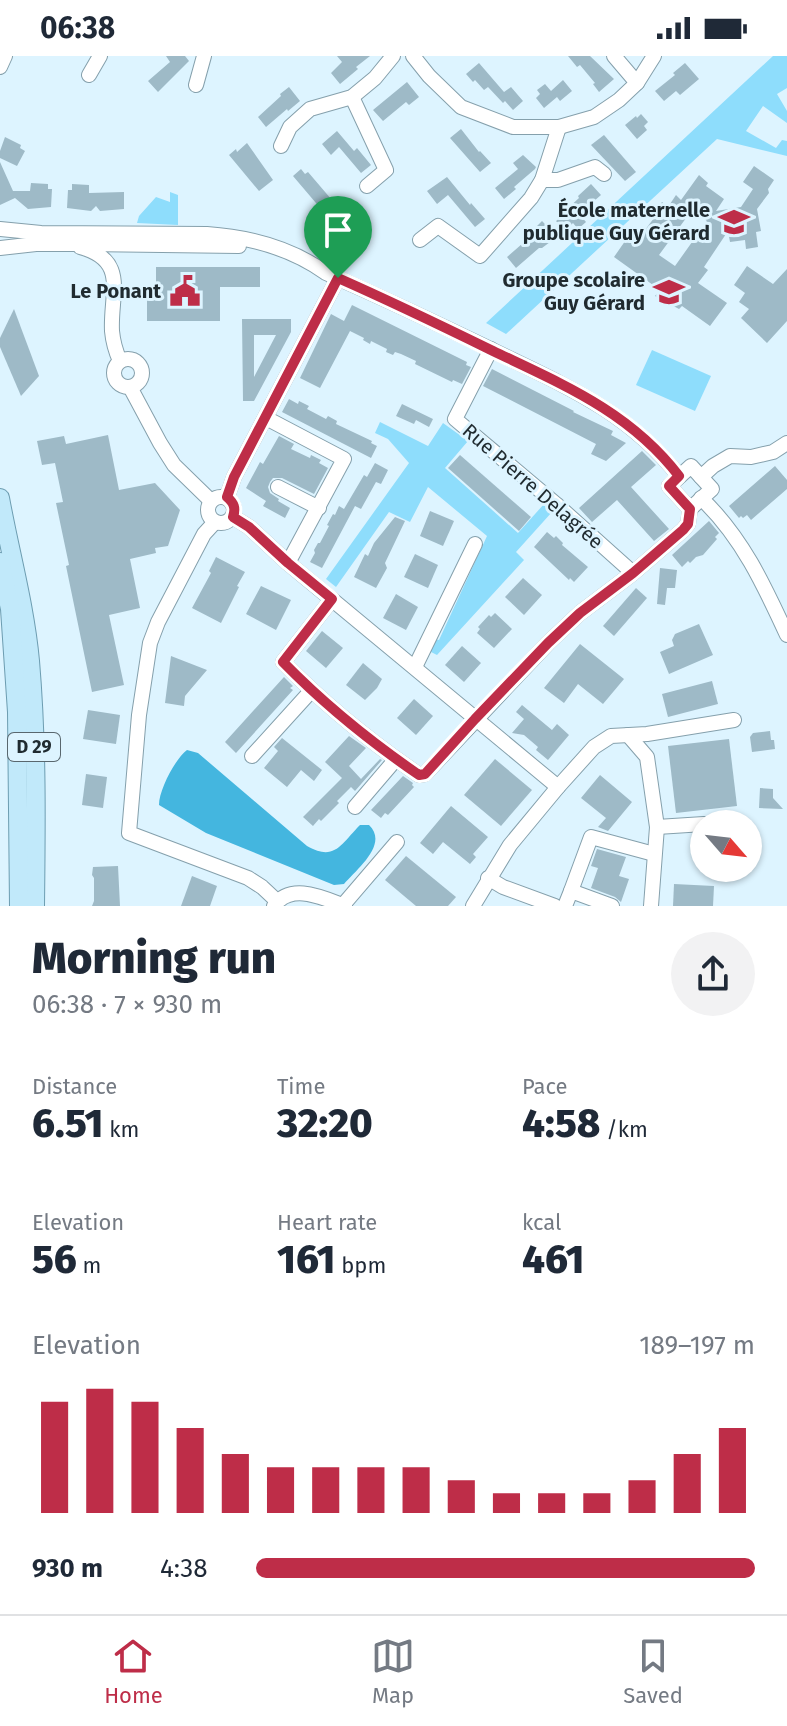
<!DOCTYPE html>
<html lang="en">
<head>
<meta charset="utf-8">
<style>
	:root { --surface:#fff; --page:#f2f2f3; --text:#1f2937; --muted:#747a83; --line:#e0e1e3; --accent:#be2d48 }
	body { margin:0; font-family:"Fira Sans",sans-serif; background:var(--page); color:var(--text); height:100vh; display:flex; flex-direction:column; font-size:30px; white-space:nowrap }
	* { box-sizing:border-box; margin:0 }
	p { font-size:26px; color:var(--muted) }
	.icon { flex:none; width:44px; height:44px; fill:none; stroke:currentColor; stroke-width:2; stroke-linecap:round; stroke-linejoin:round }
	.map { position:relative; height:850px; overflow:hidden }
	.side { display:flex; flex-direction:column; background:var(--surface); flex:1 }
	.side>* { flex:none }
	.needle { width:52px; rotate:118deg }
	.buttons { position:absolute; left:690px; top:754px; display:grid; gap:16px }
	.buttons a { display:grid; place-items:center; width:72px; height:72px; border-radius:50%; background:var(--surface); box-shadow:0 2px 6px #0004; font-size:40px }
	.pin { position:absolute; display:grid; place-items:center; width:68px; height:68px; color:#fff; margin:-82px -34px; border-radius:50% 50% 50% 0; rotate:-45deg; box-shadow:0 0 8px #0007 }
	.pin .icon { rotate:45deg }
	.round { display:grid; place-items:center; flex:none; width:84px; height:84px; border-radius:42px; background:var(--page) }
	.headline { display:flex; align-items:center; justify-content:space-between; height:136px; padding:0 32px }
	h1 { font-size:44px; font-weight:800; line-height:60px }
	.metrics { display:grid; grid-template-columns:repeat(3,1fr); gap:12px; height:136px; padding:8px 32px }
	.metrics div { display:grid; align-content:center }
	.metrics b { font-size:40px; font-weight:800 }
	.metrics small { font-size:22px; font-weight:400 }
	.metrics p { font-size:22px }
	.chart { height:224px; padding:16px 32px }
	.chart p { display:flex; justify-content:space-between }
	.chart svg { width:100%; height:144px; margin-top:8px; stroke:var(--accent); stroke-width:6 }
	ul { padding:0 32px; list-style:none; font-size:26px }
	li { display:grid; grid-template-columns:128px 96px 1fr; align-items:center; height:60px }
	li i { height:20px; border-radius:10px; background:var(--accent) }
	.status { display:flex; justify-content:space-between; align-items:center; height:56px; padding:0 40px; background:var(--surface); direction:ltr }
	.status svg { height:22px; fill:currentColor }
	.menu { display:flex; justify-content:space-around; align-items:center; height:112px; border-top:2px solid var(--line); background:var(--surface); font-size:22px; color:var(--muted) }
	.menu a { display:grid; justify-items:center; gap:4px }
	.menu .active { color:var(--accent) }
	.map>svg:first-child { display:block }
	.green { fill:#8eddfc }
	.water { fill:#44b6df }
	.building { fill:#9ebac7; fill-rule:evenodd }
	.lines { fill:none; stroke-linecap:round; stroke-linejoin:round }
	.minor-casing { stroke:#85a0ac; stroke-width:16 }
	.major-casing { stroke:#6d9db1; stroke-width:20 }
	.minor { stroke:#fff; stroke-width:14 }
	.major { stroke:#c1e9fa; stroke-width:18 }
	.route-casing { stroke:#fff; stroke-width:16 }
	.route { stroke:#be2d48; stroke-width:10 }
	.labels { text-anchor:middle; stroke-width:6; stroke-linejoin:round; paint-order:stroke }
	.shield { fill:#ddf4ff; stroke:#59676e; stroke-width:2 }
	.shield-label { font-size:18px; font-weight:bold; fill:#202b30 }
	.poi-label { font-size:20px; font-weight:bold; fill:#202b30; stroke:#ddf4ff; text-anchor:end }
	.street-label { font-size:20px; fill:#202b30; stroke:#ddf4ff }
</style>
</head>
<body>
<div class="status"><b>06:38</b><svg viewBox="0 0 49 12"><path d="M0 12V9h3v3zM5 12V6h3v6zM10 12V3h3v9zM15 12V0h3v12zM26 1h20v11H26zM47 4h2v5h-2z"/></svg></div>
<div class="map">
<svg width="787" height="850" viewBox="0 0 787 850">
	<rect width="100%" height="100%" fill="#ddf4ff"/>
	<g class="green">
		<path d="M773,0H787V32L777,38L787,55V67L763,50L746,75L776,92L782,84L787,85V100L717,83L506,278L486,267Z"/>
		<path d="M170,136L178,139V169L137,167L139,160L156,141L170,146Z"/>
		<path d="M652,294L711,320L695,355L636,329Z"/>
		<path d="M380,366L428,390L443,367L468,385L445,412L518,477L544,448L552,456L516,496L524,504L437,599L427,594L434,583L439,584L487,480L428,431L410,466L389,456L336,531L326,523L409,407L388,383L375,377Z"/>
	</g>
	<path class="water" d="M187,694L198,697L307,790C335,806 341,788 360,769H369C389,788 357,813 344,828L334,829L206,777L159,749C159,734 175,703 187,694Z"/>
	<g class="building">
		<path d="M166,0H185L189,5L158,36L148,25L170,6Z"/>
		<path d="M337,0H370L356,11L358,13L340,28L331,17L342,6Z"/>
		<path d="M568,0H590L614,23L599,36L593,28L595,27L580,9L577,11Z"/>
		<path d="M479,7L504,36L511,31L523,45L513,54L505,45L503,47L488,31L484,34L475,24L473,26L466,18Z"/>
		<path d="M685,7L699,23L680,39L676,35L664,45L655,35L675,19L673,17Z"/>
		<path d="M563,24L572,35L560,45L557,41L544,52L536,42L540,38L537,34L545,28L551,35Z"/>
		<path d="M407,26L419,41L409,49L406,46L383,65L373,54Z"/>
		<path d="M289,31L300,45L288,55L287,53L266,71L258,61L281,40L280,38Z"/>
		<path d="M641,58L648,66L644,70L647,74L637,83L625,69L636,60L637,62Z"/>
		<path d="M461,73L479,96L480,95L491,107L480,116L450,82Z"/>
		<path d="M337,75L354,95L357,92L371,109L361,117L339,91L331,99L322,88Z"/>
		<path d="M604,79L636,116L625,125L591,89Z"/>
		<path d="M5,81L21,89L20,92L25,95L17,110L0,102V95Z"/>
		<path d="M247,87L273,124L259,135L229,99L236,93L237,96Z"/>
		<path d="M523,99L536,111L535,113L514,131L516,133L504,143L495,132L518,113L513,107Z"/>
		<path d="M0,106L13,135H30L31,127L48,128V133H52L51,151L28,153L15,142L0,149Z"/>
		<path d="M754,110L774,124L768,133L769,137L757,153L761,175L756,176L758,191L746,193L745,184L730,186L728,175L704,211L708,214L698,227L727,247L710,270L682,250L679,253L655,240L660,234L614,201L630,178L639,182L654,162L652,160L662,146L668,151L676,139L681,144L699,119L708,127L706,130L724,143L716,155L741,151L753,133L743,126ZM692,154L707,165L675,210L659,199Z"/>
		<path d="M301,113L305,118L308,116L355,171L344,180L293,120Z"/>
		<path d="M447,121L470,149L471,147L485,163L475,171L448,139L437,148L427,135Z"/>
		<path d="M72,128L89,129V137L124,136V153L100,155L96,150L91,155L67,152L68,134H72Z"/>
		<path d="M591,128L601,139L579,158L586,166L578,173L573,167L565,175L556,165L568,155L566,154L579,142L578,140Z"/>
		<path d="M542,165L551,174L544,180L550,186L542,192H539L516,212L507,201L530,181L528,179Z"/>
		<path d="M747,210L773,228L787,213V265L767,287L741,262L749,253L739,246L745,237L734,229Z"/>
		<path d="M156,211H260V231H220V265H147V231H156Z"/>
		<path d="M352,249L467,306L466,309L471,311L462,328L453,324L452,326L415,308L416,305L401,298L395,296L393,299L386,296L387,293L371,285L370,288L363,284L364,282L350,275L320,332L300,322L331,258L344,265Z"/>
		<path d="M14,253L39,320L21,340L0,291V282Z"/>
		<path d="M242,263H291V276L254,345H243ZM254,279H276L254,321Z"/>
		<path d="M492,313L574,355L573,356L613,375L611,379L626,387L606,405L591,398L596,388L483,330Z"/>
		<path d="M289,343L298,348L299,345L309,350L307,353L326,363L328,360L337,365L336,368L372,385L371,387L377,390L371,402L282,356Z"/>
		<path d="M402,348L433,363L429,371L416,364L414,368L396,360Z"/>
		<path d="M108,379L119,434L155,427L180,454L168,490L155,492L156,497L130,503L140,552L109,559L124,629L92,636L66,510L69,509L56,447L63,446L55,407L42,409L37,385L64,380L66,388Z"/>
		<path d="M279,380L294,388L291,393L310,402L311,399L321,404L319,407L328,412L314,438L282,422H273L270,426L268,431L270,437L279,443L278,445L290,452L285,462L263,450L266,445L246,432L260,406L263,408Z"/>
		<path d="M642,395L656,409L631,431L669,473L654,485L617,444L592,466L579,452Z"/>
		<path d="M460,399L531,461L519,475L448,412Z"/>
		<path d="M375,407L388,414L381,428L376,426L361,453L355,450L322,512L310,506L315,497L314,494L318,487H320L329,470L327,469L333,458L335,459L339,450L344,453L364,419L367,421Z"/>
		<path d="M775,410L787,424V433L751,464L747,459L743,462L741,460L739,462L729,450Z"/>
		<path d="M430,455L454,465L443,490L420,480Z"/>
		<path d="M395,461L405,465L385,507L387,512L376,532L354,521L365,498L368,500L374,487Z"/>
		<path d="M709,465L719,477L715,481L717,483L703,499L696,501L690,507L688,505L682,511L672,499Z"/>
		<path d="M547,476L554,482L556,480L563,487L562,489L588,511L574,526L570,522L569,524L534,491Z"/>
		<path d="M415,498L438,509L428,532L404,521Z"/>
		<path d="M216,501L245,516L237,530L239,531L221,567L192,552L211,517L209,515Z"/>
		<path d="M660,512L677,514L675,532H667L665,549L657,548Z"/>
		<path d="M523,522L542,539L524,559L505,541Z"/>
		<path d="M261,530L291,544L276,574L246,558Z"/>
		<path d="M636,532L647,542L614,580L603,570Z"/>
		<path d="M396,538L418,551L406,574L383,562Z"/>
		<path d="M495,557L512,573L494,592L477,577L480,573L478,571L489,559L491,561Z"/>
		<path d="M699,568L713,599L669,618L660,596L674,590L672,584L675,578Z"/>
		<path d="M322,575L343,592L326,612L306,595Z"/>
		<path d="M580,588L624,623L603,648L578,628L564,647L544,632Z"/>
		<path d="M462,590L481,607L464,626L445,609Z"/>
		<path d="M171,600L207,614L185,640L184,650L165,647Z"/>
		<path d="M363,607L382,623L377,632L365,644L346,629Z"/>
		<path d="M284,621L293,630L290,632L293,634L236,697L225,686Z"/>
		<path d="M712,625L718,648L668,661L662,638Z"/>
		<path d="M414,643L433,660L416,679L397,662Z"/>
		<path d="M522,649L552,674L557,668L569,679L548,704L536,694L538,691L524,679L512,677L524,663L516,656Z"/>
		<path d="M88,654L120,659L116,688L83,683Z"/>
		<path d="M770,675L771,684H774L775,693L752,696L750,681L753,677Z"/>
		<path d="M349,680L366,692L349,710L361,723L380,703L382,704L355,735L351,731L337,745L339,747L321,765L319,763L313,770L303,761L342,722L325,706Z"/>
		<path d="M282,682L322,714L314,725L301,714L287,731L264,712L278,695L274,691Z"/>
		<path d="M729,683L737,750L676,757L668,690Z"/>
		<path d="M495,703L532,734L501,770L464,739Z"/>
		<path d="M86,718L107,721L103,752L82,749Z"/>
		<path d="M600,719L632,746L608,775L598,771L606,762L581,742Z"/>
		<path d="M403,720L413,727L412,729L414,731L388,759L385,757L381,762L371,754Z"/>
		<path d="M760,732L773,733V742L783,753L759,752Z"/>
		<path d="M451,750L488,781L473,798L476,801L470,808L443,786L433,798L420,787Z"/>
		<path d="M597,793L626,801L619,820L629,823L621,846L615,841L591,832L598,812L591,810Z"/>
		<path d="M406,800L456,841L448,850H416L385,824Z"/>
		<path d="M118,810L120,850H92L94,845V822L92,819L93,811Z"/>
		<path d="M192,820L217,830L210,850H181Z"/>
		<path d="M674,828L714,830L713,850H673Z"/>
	</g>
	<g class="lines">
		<defs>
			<g id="minor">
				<path d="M413,0L429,20L461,51L513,71H559L594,61L619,44L637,27L654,0"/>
				<path d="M614,0L637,27"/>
				<path d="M0,11L5,0"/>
				<path d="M89,19L100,0"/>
				<path d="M196,29L204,0"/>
				<path d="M352,41L386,114L367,130"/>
				<path d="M281,90L290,71L310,53L352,41L375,22L393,0"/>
				<path d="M542,124H558L595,111L604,118"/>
				<path d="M0,173L41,177L207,178C250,181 291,192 326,217C381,241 434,266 488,292C561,328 627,354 679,420"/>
				<path d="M420,184L438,170L480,200L531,142L542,124L559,71"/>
				<path d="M80,191C129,204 110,238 112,275C113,286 116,296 120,305"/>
				<path d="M0,192L36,188H85L239,190"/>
				<path d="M491,293L455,363L556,448L633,517"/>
				<circle cx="128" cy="317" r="14"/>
				<path d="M130,331L160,387L174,409L211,445"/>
				<path d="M266,362L344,403L288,507"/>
				<path d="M691,410L712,433L690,453L669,430Z"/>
				<path d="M701,421L713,410L730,400L751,401L773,396L787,387"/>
				<path d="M278,431L319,452"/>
				<circle cx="221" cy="454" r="13"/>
				<path d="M227,441L234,421L338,222"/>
				<path d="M701,442C742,481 764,529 787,579"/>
				<path d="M233,461L249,471L288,507L558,731"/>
				<path d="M215,466L204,478L158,566L150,587L139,659L129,777L248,822L262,831L277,845"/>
				<path d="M332,543L283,606C324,648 371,686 419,719L425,718L548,587L580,557L633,517L683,474L688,468L690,453"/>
				<path d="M415,611L475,488"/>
				<path d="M628,679L647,701L657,771L651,850"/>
				<path d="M252,700L311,635"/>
				<path d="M355,751L396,703"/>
				<path d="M711,768L736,766"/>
				<path d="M657,771L704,768"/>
				<path d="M488,822L503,831L555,850"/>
				<path d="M571,835L591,781L654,798"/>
				<path d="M343,849L397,786"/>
				<path d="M274,850C291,826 323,842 345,850"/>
				<path d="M473,850L510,789L558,731L594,691L611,680L647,678L734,664"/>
				<path d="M565,850L571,835L612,850"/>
			</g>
			<g id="major">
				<path d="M0,442C10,497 25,550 30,605C37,687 36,768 35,850"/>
				<path d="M0,506L10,553L17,656L19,850"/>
			</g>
		</defs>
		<use href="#minor" class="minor-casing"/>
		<use href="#major" class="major-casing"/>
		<use href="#minor" class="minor"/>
		<use href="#major" class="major"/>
	</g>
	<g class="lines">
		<defs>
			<path id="route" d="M338,222C390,245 442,270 493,295C564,329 630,356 679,420L669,430L690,453L688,468L683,474L633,517L580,557L548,587L475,663L425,718L419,719C371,686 324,648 283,606L332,543L288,507L249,471L233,461C236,452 234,447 227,441L234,421Z"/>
		</defs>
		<use href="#route" class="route-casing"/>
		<use href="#route" class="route"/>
	</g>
	<defs>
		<symbol id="school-bare" viewBox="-9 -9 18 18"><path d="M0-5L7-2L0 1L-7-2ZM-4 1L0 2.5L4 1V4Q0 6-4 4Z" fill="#be2d48" stroke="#ddf4ff" stroke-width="2.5" paint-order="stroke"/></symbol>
		<symbol id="civic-bare" viewBox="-9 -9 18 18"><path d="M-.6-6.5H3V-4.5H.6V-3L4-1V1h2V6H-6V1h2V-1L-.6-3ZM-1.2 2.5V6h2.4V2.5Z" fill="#be2d48" stroke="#ddf4ff" stroke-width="2.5" paint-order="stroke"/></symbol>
	</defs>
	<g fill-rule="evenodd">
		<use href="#school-bare" x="712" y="144" width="44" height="44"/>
		<use href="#civic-bare" x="163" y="213" width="44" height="44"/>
		<use href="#school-bare" x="647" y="214" width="44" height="44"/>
	</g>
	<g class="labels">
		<rect class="shield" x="8" y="677" width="52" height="28" rx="6"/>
		<g class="shield-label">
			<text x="34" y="697">D 29</text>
		</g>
		<g class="poi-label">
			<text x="710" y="161">École maternelle<tspan x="710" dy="23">publique Guy Gérard</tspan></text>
			<text x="645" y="231">Groupe scolaire<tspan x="645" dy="23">Guy Gérard</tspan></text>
			<text x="161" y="242">Le Ponant</text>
		</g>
		<g class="street-label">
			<text transform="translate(533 430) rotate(41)" y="7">Rue Pierre Delagrée</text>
		</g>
	</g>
</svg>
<div class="buttons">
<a><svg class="needle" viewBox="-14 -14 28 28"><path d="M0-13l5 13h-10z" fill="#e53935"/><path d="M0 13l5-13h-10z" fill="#747a83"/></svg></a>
</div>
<div class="pin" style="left:338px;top:222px;background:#1e9e55"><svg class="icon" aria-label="arrive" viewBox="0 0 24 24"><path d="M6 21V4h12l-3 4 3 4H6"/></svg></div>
</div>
<section class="side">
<div class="headline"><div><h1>Morning run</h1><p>06:38 · 7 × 930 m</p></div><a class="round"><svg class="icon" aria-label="share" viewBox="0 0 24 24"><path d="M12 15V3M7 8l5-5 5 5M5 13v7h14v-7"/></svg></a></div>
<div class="metrics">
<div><p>Distance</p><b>6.51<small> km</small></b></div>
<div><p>Time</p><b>32:20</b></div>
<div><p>Pace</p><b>4:58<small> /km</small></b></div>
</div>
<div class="metrics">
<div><p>Elevation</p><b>56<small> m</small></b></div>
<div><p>Heart rate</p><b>161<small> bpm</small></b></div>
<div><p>kcal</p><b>461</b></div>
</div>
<div class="chart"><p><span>Elevation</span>189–197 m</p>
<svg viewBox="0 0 160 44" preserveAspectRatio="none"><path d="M5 44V10M15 44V6M25 44V10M35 44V18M45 44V26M55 44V30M65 44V30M75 44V30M85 44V30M95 44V34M105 44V38M115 44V38M125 44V38M135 44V34M145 44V26M155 44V18"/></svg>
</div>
<ul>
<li><b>930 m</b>4:38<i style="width:100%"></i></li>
</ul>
</section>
<nav class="menu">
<a class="active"><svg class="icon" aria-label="home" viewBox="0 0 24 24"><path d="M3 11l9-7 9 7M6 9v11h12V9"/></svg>Home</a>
<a><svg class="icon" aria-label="map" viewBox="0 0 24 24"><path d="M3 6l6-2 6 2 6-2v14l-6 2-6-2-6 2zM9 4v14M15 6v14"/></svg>Map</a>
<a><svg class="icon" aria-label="saved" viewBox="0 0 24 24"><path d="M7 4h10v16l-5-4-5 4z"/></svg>Saved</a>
</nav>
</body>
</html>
